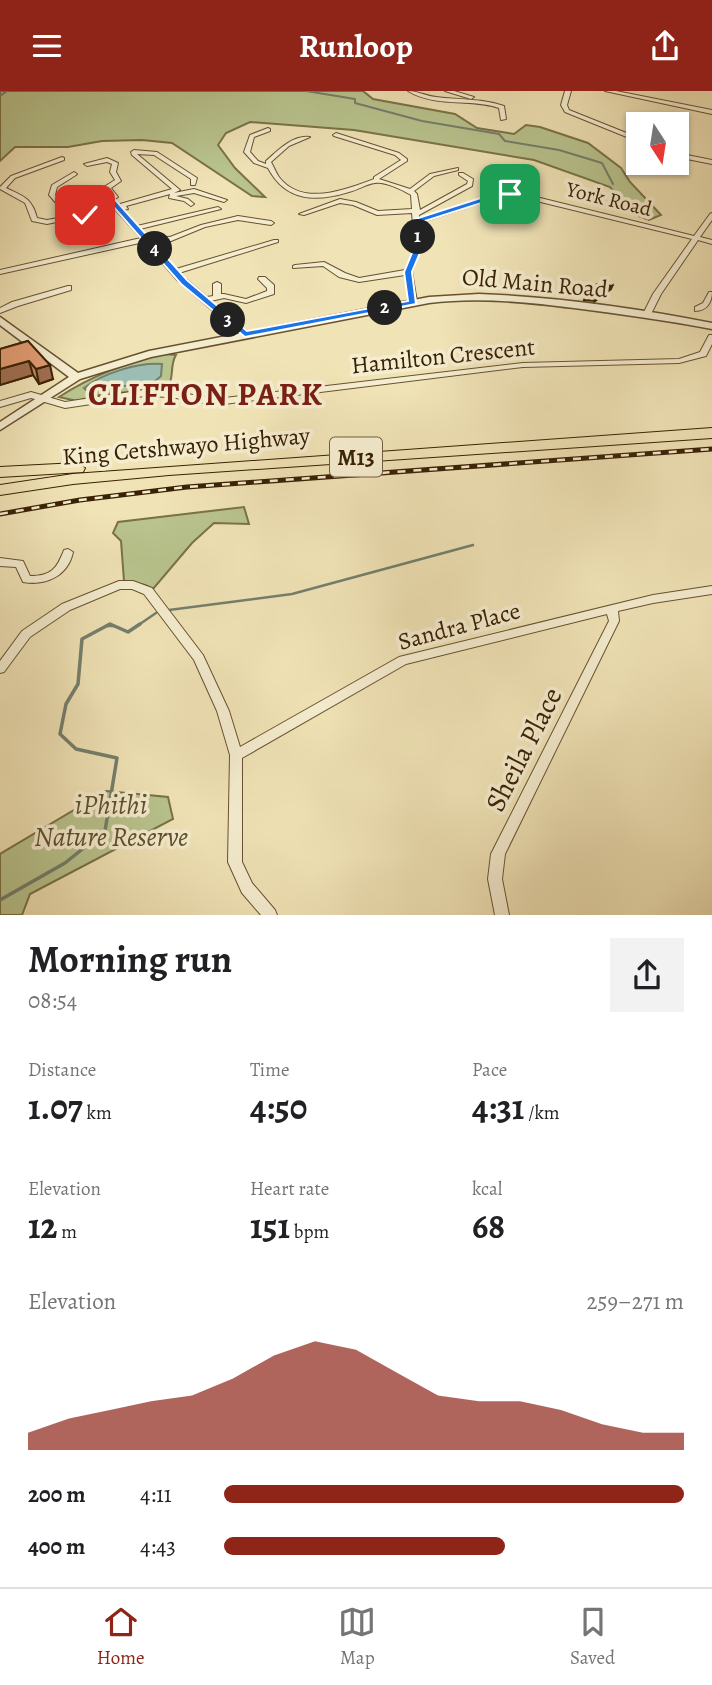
<!DOCTYPE html>
<html lang="en">
<head>
<meta charset="utf-8">
<style>
	:root { --surface:#fff; --page:#f2f2f2; --text:#202124; --muted:#757577; --line:#e0e0e0; --accent:#8f2418 }
	body { margin:0; font-family:Alegreya,serif; background:var(--page); color:var(--text); height:100vh; display:flex; flex-direction:column; font-size:26px; white-space:nowrap }
	* { box-sizing:border-box; margin:0 }
	p { font-size:23px; color:var(--muted) }
	.icon { flex:none; width:38px; height:38px; fill:none; stroke:currentColor; stroke-width:2; stroke-linecap:round; stroke-linejoin:round }
	.map { position:relative; height:824px; overflow:hidden }
	.details { display:flex; flex-direction:column; background:var(--surface); flex:1 }
	.details>* { flex:none }
	.needle { width:46px; rotate:168deg }
	.buttons { position:absolute; left:626px; top:21px; display:grid; gap:14px }
	.buttons a { display:grid; place-items:center; width:63px; height:63px; border-radius:0px; background:var(--surface); box-shadow:0 2px 5px #0004; font-size:35px }
	.pin { position:absolute; display:grid; place-items:center; width:60px; height:60px; color:#fff; margin:-30px; border-radius:14px; box-shadow:0 4px 10px #0006 }
	.km { position:absolute; width:35px; height:35px; margin:-18px; border-radius:50%; background:#222; color:#fff; font-size:19px; line-height:35px; text-align:center }
	.round { display:grid; place-items:center; flex:none; width:74px; height:74px; border-radius:0px; background:var(--page) }
	.summary { display:flex; align-items:center; justify-content:space-between; height:119px; padding:0 28px }
	h1 { font-size:38px; font-weight:600; line-height:52px }
	.figures { display:grid; grid-template-columns:repeat(3,1fr); gap:10px; height:119px; padding:7px 28px }
	.figures div { display:grid; align-content:center }
	.figures b { font-size:35px; font-weight:600 }
	.figures small { font-size:19px; font-weight:400 }
	.figures p { font-size:19px }
	.chart { height:196px; padding:14px 28px }
	.chart p { display:flex; justify-content:space-between }
	.chart svg { width:100%; height:126px; margin-top:7px; fill:var(--accent); opacity:.7 }
	ul { padding:0 28px; list-style:none; font-size:23px }
	li { display:grid; grid-template-columns:112px 84px 1fr; align-items:center; height:52px }
	li i { height:18px; border-radius:9px; background:var(--accent) }
	header { display:flex; justify-content:space-between; align-items:center; height:91px; padding:0 28px; background:var(--accent); color:#fff; font-size:32px; font-weight:600 }
	.dock { display:flex; justify-content:space-around; align-items:center; height:98px; border-top:2px solid var(--line); background:var(--surface); font-size:19px; color:var(--muted) }
	.dock a { display:grid; justify-items:center; gap:4px }
	.dock .selected { color:var(--accent) }
	.map>svg:first-child { display:block }
	.green { fill:#b9c48e; stroke:#797248; stroke-width:2 }
	.water { fill:#9bbdb4; stroke:#747f6d; stroke-width:2 }
	.lines { fill:none; stroke-linecap:round; stroke-linejoin:round }
	.stream-far2 { stroke:#747f6d; stroke-width:2 }
	.stream-far1 { stroke:#747f6d; stroke-width:2.5 }
	.stream { stroke:#747f6d; stroke-width:3.5 }
	.minor-casing { stroke:#675230; stroke-width:2 }
	.tertiary-casing { stroke:#675230; stroke-width:3 }
	.motorway-casing { stroke:#392103; stroke-width:2 }
	.minor { fill:#f5edd0; fill-rule:evenodd }
	.tertiary { fill:#f5edd0; fill-rule:evenodd }
	.motorway { fill:#f0e3b6; fill-rule:evenodd }
	.rail-casing { stroke:#392103; stroke-width:5 }
	.rail { stroke:#f5edd0; stroke-width:2.5; stroke-dasharray:8; stroke-linecap:butt }
	.wall { fill:#c48764; stroke:#392103; stroke-width:2 }
	.shaded-wall { fill:#a06e51; stroke:#392103; stroke-width:2 }
	.building { fill:#e49d74; stroke:#392103; stroke-width:2 }
	.route { fill:#1a73e8; stroke:#fff; stroke-width:2 }
	.labels { text-anchor:middle; stroke-width:7; stroke-linejoin:round; paint-order:stroke }
	.far-street-label { font-size:21px; fill:#392103; stroke:#f5edd0 }
	.shield { fill:#f5edd0; stroke:#715e40; stroke-width:2 }
	.shield-label { font-size:23px; font-weight:bold; fill:#392103 }
	.street-label { font-size:24px; fill:#392103; stroke:#f5edd0 }
	.near-street-label { font-size:28px; fill:#392103; stroke:#f5edd0 }
	.near-park-label { font-size:28px; font-style:italic; fill:#5f522d; stroke:#f5edd0 }
	.district-label { font-size:32px; font-weight:bold; letter-spacing:2px; fill:#7a1f14; stroke:#f5edd0 }
</style>
</head>
<body>
<header><svg class="icon" aria-label="menu" viewBox="0 0 24 24"><path d="M4 6h16M4 12h16M4 18h16"/></svg>Runloop<svg class="icon" aria-label="share" viewBox="0 0 24 24"><path d="M12 15V3M7 8l5-5 5 5M5 13v7h14v-7"/></svg></header>
<div class="map">
<svg width="712" height="824" viewBox="0 0 712 824">
	<rect width="100%" height="100%" fill="#f0e3b6"/>
	<filter id="stains"><feTurbulence type="fractalNoise" baseFrequency=".00286" numOctaves="4"/><feColorMatrix values="0 0 0 0 .2 0 0 0 0 .09 0 0 0 0 .02 0 0 0 .5 -.17"/></filter>
	<radialGradient id="worn" r=".72"><stop offset=".6" stop-color="#630" stop-opacity="0"/><stop offset="1" stop-color="#630" stop-opacity=".3"/></radialGradient>
	<g class="green">
		<path d="M0,0H363L373,8L455,23L477,37L514,43L526,34L540,36L588,52L621,77L630,91L661,124L649,129L633,123L610,96L534,69L354,39L250,31L226,42L218,54L235,77L265,106L252,105L172,52L142,49L102,50L68,56H15L0,70Z"/>
		<path d="M165,263L176,264C169,275 175,287 167,298L103,303L77,310L59,306C93,284 126,272 165,263Z"/>
		<path d="M244,416L249,433L214,432L192,452L153,498L145,494L124,490L121,450L113,442L118,431Z"/>
		<path d="M106,700L168,706L173,728L30,803L22,824H0V763Z"/>
	</g>
	<path class="water" d="M162,273L161,285L154,291L87,300L84,297C103,282 139,271 162,273Z"/>
	<g class="lines">
		<g class="stream-far2">
			<path d="M306,0L355,8V12L422,30L499,43L505,50L559,59L602,72L613,93"/>
			<path d="M0,5L7,0"/>
		</g>
		<g class="stream-far1">
			<path d="M169,519L292,503L473,454"/>
			<path d="M107,535H114"/>
			<path d="M137,535L156,522"/>
		</g>
		<path class="stream" d="M0,809L65,772L105,740L117,667L76,658L60,643L66,613L78,593L82,548L110,533L128,541L140,533"/>
		<defs>
			<g id="minor">
				<path d="M408,0C418,0 426,5 436,6C459,9 481,7 504,15L506,28L501,29L499,17C470,7 436,17 408,0Z"/>
				<path d="M445,0H454L474,6L471,8Z"/>
				<path d="M565,0H571L567,14L569,19L639,47V51L565,21L561,14Z"/>
				<path d="M605,0H616L712,19V23Z"/>
				<path d="M268,37L270,38V40L254,46L250,61L258,70L266,73V70C278,59 294,43 310,46L289,55L271,71C274,76 276,82 279,86C302,116 345,99 374,88V86L401,69L395,64L334,45L333,44L336,42L399,62L407,68V70L379,88L410,98L430,83L458,77V79L434,85L414,100L417,103L420,119L467,93L468,90L459,84V82H463L473,88L472,95L419,124V128L493,104L516,101L694,145L710,123L712,122V129L700,146L712,149V153L698,149L661,203L651,223L647,225L643,223L653,203L692,148L516,105L496,107L419,132L421,157L412,181L417,211L416,213H410L405,184L359,191L339,186L323,175L293,177V175L295,174L324,171L345,182L359,187L405,179L415,157L412,122L377,124L353,114L340,112L304,124L299,123L340,108L356,111L378,120L412,118L411,104C403,99 384,90 375,92C366,93 358,99 349,101C316,111 286,111 268,77L254,72L244,61L250,44Z"/>
				<path d="M134,59L157,61L197,87L195,94H191V88L154,64L137,63L180,99L174,102L194,98L227,109L224,111L194,102L176,105L188,108L194,113L191,115L184,110L169,107L170,103L126,115L128,118L123,119L137,135L218,116L221,118L140,138L146,145L170,146L201,134L238,125L271,130L274,132L271,134L238,129L205,136L171,150L150,149L176,178L274,149H278V151L179,182L207,206L213,205V193L217,191L221,193V203H224L246,208L267,200V197L258,188L259,186H265L274,194V203L246,212L224,207L211,210L248,241V245H242L177,189L144,151L0,183V179L141,147L104,106C95,105 88,107 82,113L87,124L86,125L47,133L32,130L25,112L0,98V96L11,85L62,66L64,67V69L15,87L6,97C23,105 32,107 37,127L47,129L80,123L76,113H57L49,104L52,94L74,81L77,83L76,84L57,96L55,104L61,110L79,109L89,103L102,102L108,103L121,117L120,113L172,98L132,64L131,61Z"/>
				<path d="M677,62L712,69V73L677,66Z"/>
				<path d="M107,67L118,72L116,81L121,90L111,97L118,106L115,108L113,107L104,96L115,89L110,81L112,73L107,71L87,75L84,73Z"/>
				<path d="M68,195H71V199L18,215L0,222V217L12,211Z"/>
				<path d="M709,201H712C712,211 707,220 695,220V216L703,212Z"/>
				<path d="M709,244H712V253L706,265L679,272L523,276L216,314L170,306L144,305L65,317L31,307L0,316V310L31,301L65,311L144,299L170,300L216,308L523,272L679,268L700,261Z"/>
				<path d="M68,458L73,461C68,485 46,495 23,491L16,476L0,475V467L23,470L30,485C52,485 57,477 64,459Z"/>
				<path d="M119,490H133L152,497L203,564L229,620L240,656L399,566L653,504L712,495V503L653,512L618,520L619,530L505,763L502,788L509,824H495L488,788L491,763L609,530L607,523L406,573L242,667V771L252,792L275,819L277,824H261L242,802L228,771L230,664L217,620L194,569L144,503L132,498H120L70,519L30,546L4,581L0,582V570L22,540L62,513Z"/>
			</g>
			<path id="tertiary" d="M479,203C557,206 636,217 712,232V238C666,229 620,223 574,217C525,211 478,206 429,212L151,266L80,288L0,339V331L69,286L0,234V226L78,282L149,260L429,206Z"/>
			<g id="motorway">
				<path d="M712,337V347L169,384L73,393L0,404V394L73,383Z"/>
				<path d="M77,372L85,377L83,381L0,386V376Z"/>
			</g>
		</defs>
		<use href="#minor" class="minor-casing"/>
		<use href="#tertiary" class="tertiary-casing"/>
		<use href="#motorway" class="motorway-casing"/>
		<use href="#minor" class="minor"/>
		<use href="#tertiary" class="tertiary"/>
		<use href="#motorway" class="motorway"/>
		<defs>
			<path id="rail" d="M0,423L80,409L187,396L712,358"/>
		</defs>
		<use href="#rail" class="rail-casing"/>
		<use href="#rail" class="rail"/>
	</g>
	<g class="wall">
		<path d="M612,195L611,198L595,210L584,209L585,206Z"/>
		<path d="M28,250L53,288L39,293L33,284L0,294V258Z"/>
	</g>
	<g class="shaded-wall">
		<path d="M612,195L611,198L595,210L596,207Z"/>
		<path d="M29,270L33,284L0,294V278Z"/>
		<path d="M50,274L53,288L39,293L36,278Z"/>
	</g>
	<g class="building">
		<path d="M597,193L612,195L596,207L585,206Z"/>
		<path d="M28,250L50,274L36,278L29,270L0,278V258Z"/>
	</g>
	<path class="route" d="M510,101L513,105L494,108L422,131V157L412,181L416,213L245,246L181,193L105,106H96L84,111L88,125H82L76,114L78,108L95,102L110,103L187,189L247,240L408,210L404,181L414,157L415,128L490,104Z"/>
	<g class="labels">
		<g class="far-street-label">
			<text transform="translate(609 108) rotate(14)" y="7">York Road</text>
		</g>
		<rect class="shield" x="330" y="346.5" width="52" height="39" rx="5"/>
		<g class="shield-label">
			<text x="356" y="374">M13</text>
		</g>
		<g class="street-label">
			<text transform="translate(535 192) rotate(5)" y="8">Old Main Road</text>
			<text transform="translate(443 265) rotate(-6)" y="8">Hamilton Crescent</text>
			<text transform="translate(186 355) rotate(-5)" y="8">King Cetshwayo Highway</text>
			<text transform="translate(459 535) rotate(-15)" y="8">Sandra Place</text>
		</g>
		<g class="near-street-label">
			<text transform="translate(523 658) rotate(-63)" y="10">Sheila Place</text>
		</g>
		<g class="near-park-label">
			<text x="111" y="723">iPhithi<tspan x="111" dy="32">Nature Reserve</tspan></text>
		</g>
		<g class="district-label">
			<text x="206" y="314">CLIFTON PARK</text>
		</g>
	</g>
	<rect width="100%" height="100%" filter="url(#stains)"/>
	<rect width="100%" height="100%" fill="url(#worn)"/>
</svg>
<div class="buttons">
<a><svg class="needle" viewBox="-14 -14 28 28"><path d="M0-13l5 13h-10z" fill="#e53935"/><path d="M0 13l5-13h-10z" fill="#757577"/></svg></a>
</div>
<div class="pin" style="left:510px;top:103px;background:#1e9e55"><svg class="icon" aria-label="arrive" viewBox="0 0 24 24"><path d="M6 21V4h12l-3 4 3 4H6"/></svg></div>
<div class="pin" style="left:85px;top:124px;background:#d93025"><svg class="icon" aria-label="check" viewBox="0 0 24 24"><path d="M5 12l5 5 9-10"/></svg></div>
<b class="km" style="left:418px;top:146px">1</b>
<b class="km" style="left:385px;top:217px">2</b>
<b class="km" style="left:228px;top:229px">3</b>
<b class="km" style="left:155px;top:158px">4</b>
</div>
<section class="details">
<div class="summary"><div><h1>Morning run</h1><p>08:54</p></div><a class="round"><svg class="icon" aria-label="share" viewBox="0 0 24 24"><path d="M12 15V3M7 8l5-5 5 5M5 13v7h14v-7"/></svg></a></div>
<div class="figures">
<div><p>Distance</p><b>1.07<small> km</small></b></div>
<div><p>Time</p><b>4:50</b></div>
<div><p>Pace</p><b>4:31<small> /km</small></b></div>
</div>
<div class="figures">
<div><p>Elevation</p><b>12<small> m</small></b></div>
<div><p>Heart rate</p><b>151<small> bpm</small></b></div>
<div><p>kcal</p><b>68</b></div>
</div>
<div class="chart"><p><span>Elevation</span>259–271 m</p>
<svg viewBox="0 0 160 44" preserveAspectRatio="none"><path d="M0 44V38L10 33L20 30L30 27L40 25L50 19L60 11L70 6L80 9L90 17L100 25L110 27L120 27L130 30L140 35L150 38L160 38V44z"/></svg>
</div>
<ul>
<li><b>200 m</b>4:11<i style="width:100%"></i></li>
<li><b>400 m</b>4:43<i style="width:61%"></i></li>
</ul>
</section>
<nav class="dock">
<a class="selected"><svg class="icon" aria-label="home" viewBox="0 0 24 24"><path d="M3 11l9-7 9 7M6 9v11h12V9"/></svg>Home</a>
<a><svg class="icon" aria-label="map" viewBox="0 0 24 24"><path d="M3 6l6-2 6 2 6-2v14l-6 2-6-2-6 2zM9 4v14M15 6v14"/></svg>Map</a>
<a><svg class="icon" aria-label="saved" viewBox="0 0 24 24"><path d="M7 4h10v16l-5-4-5 4z"/></svg>Saved</a>
</nav>
</body>
</html>
